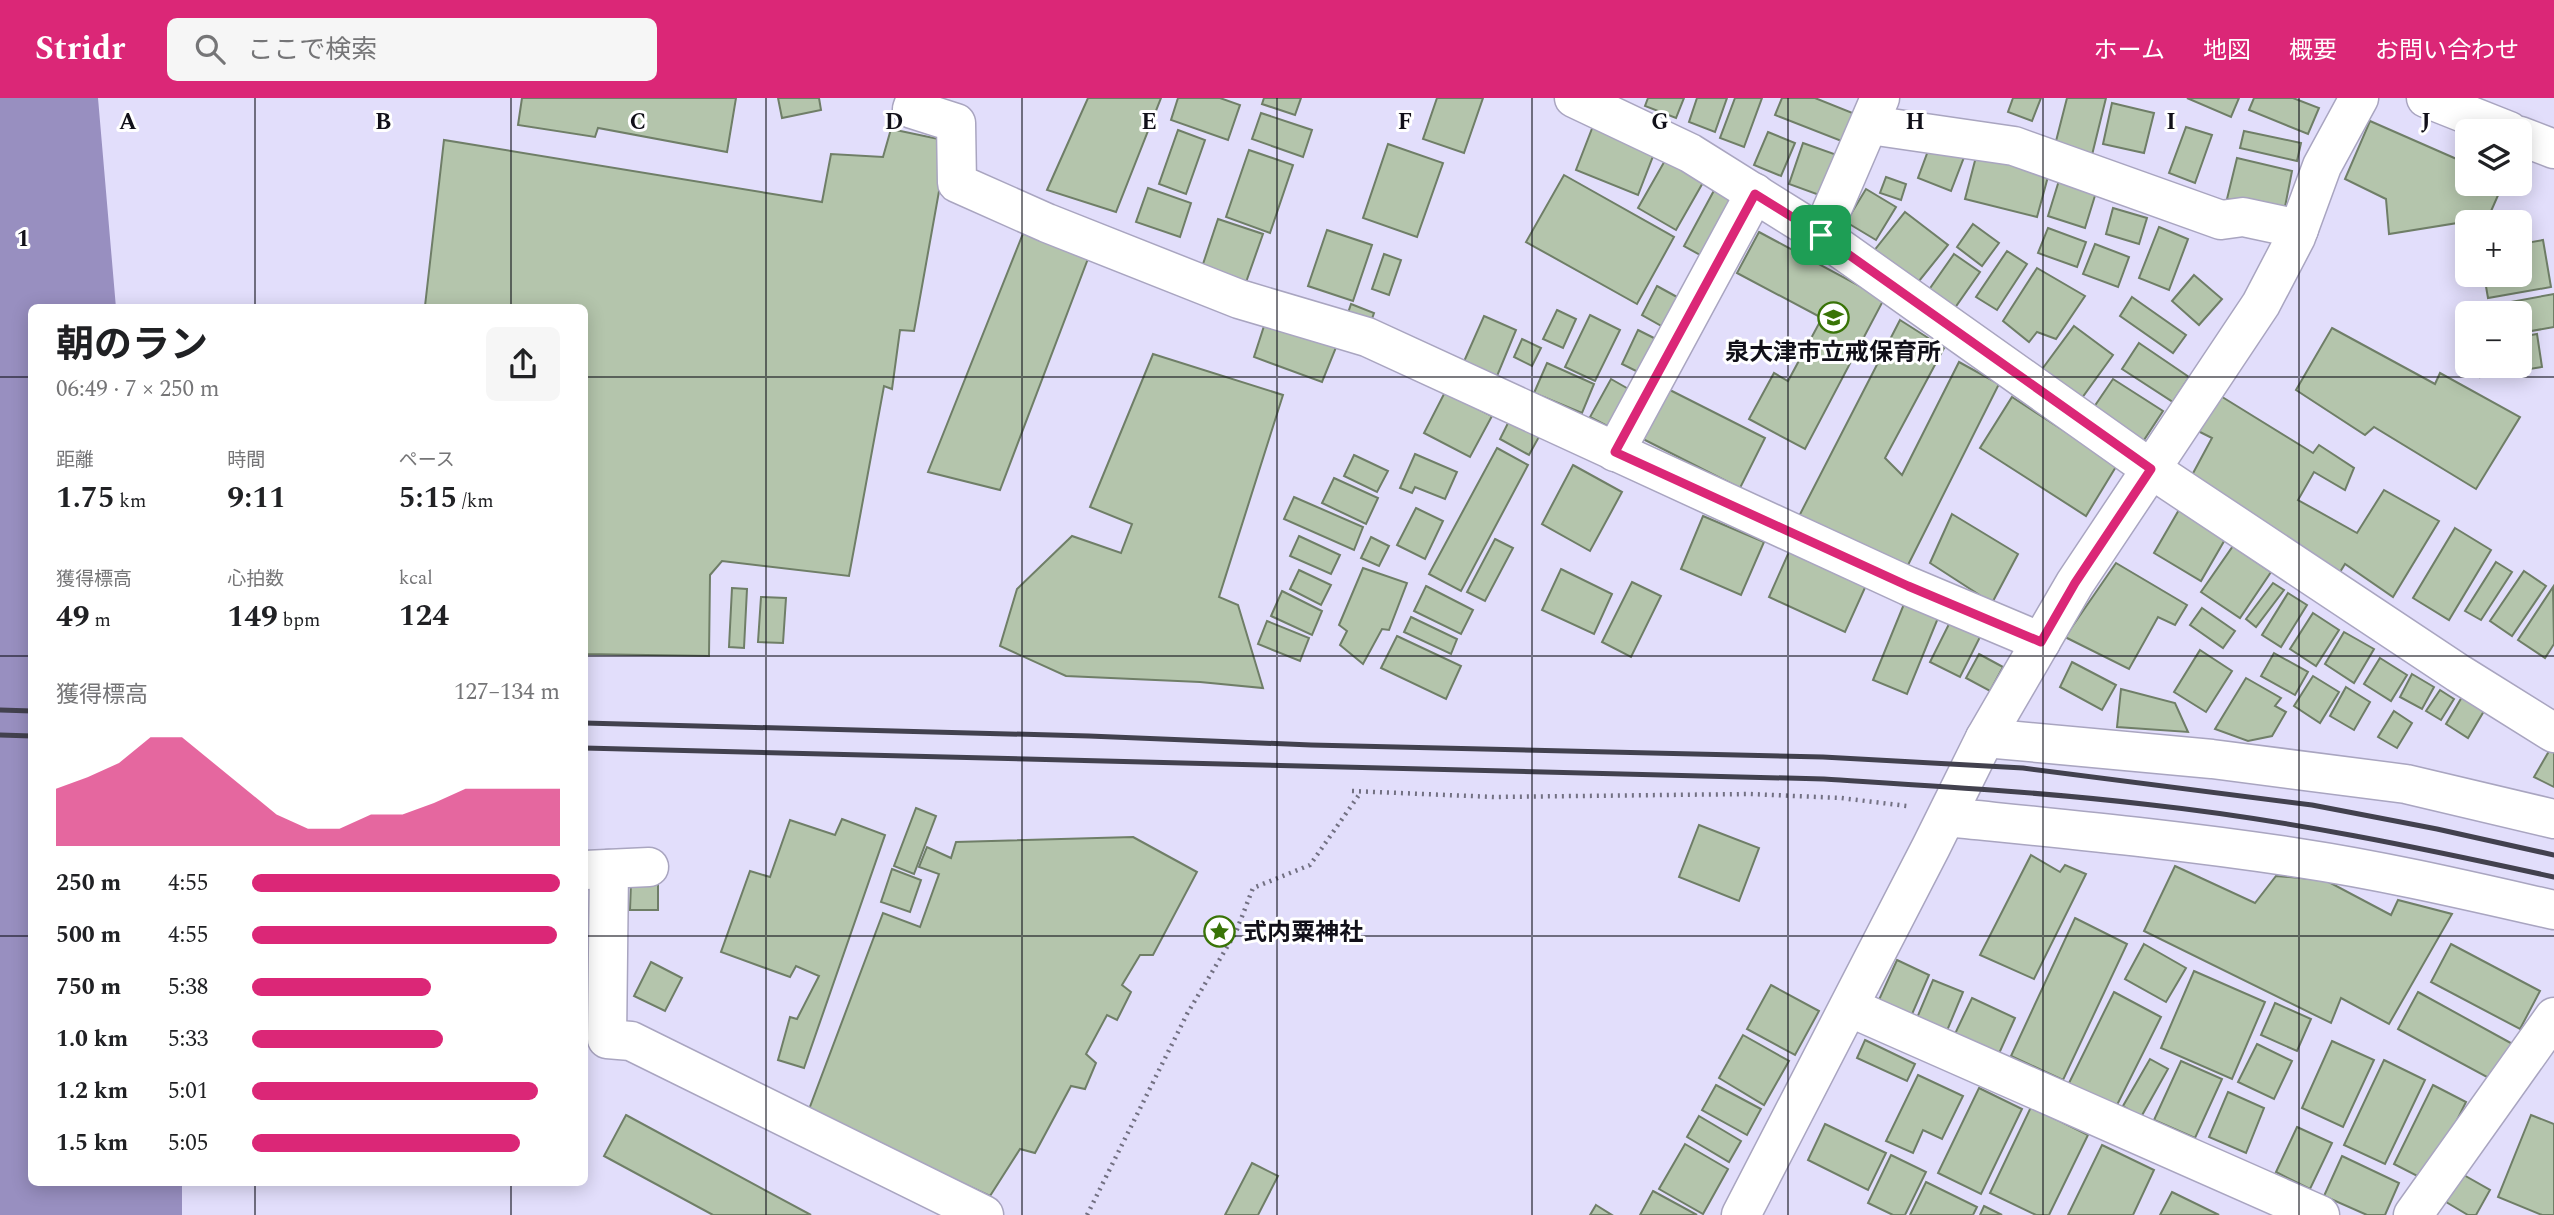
<!DOCTYPE html>
<html lang="ja">
<head>
<meta charset="utf-8">
<style>
	:root { --surface:#fff; --page:#f6f6f6; --text:#202124; --muted:#757577; --accent:#db2777 }
	body { margin:0; font-family:Spectral,"Noto Sans JP",serif; background:var(--page); color:var(--text); height:100vh; display:flex; flex-direction:column; font-size:26px; white-space:nowrap }
	* { box-sizing:border-box; margin:0 }
	p { font-size:23px; color:var(--muted) }
	.icon { flex:none; width:38px; height:38px; fill:none; stroke:currentColor; stroke-width:2; stroke-linecap:round; stroke-linejoin:round }
	.map { position:relative; flex:1; overflow:hidden }
	.sheet { position:absolute; left:28px; top:206px; width:560px; height:882px; display:flex; flex-direction:column; background:var(--surface); border-radius:10px; box-shadow:0 4px 18px #0003 }
	.sheet>* { flex:none }
	.buttons { position:absolute; left:2455px; top:21px; display:grid; gap:14px }
	.buttons a { display:grid; place-items:center; width:77px; height:77px; border-radius:10px; background:var(--surface); box-shadow:0 4px 18px #0003; font-size:35px }
	.pin { position:absolute; display:grid; place-items:center; width:60px; height:60px; color:#fff; margin:-30px; border-radius:14px; box-shadow:0 4px 10px #0006 }
	.round { display:grid; place-items:center; flex:none; width:74px; height:74px; border-radius:10px; background:var(--page) }
	.overview { display:flex; align-items:center; justify-content:space-between; height:119px; padding:0 28px }
	h1 { font-size:38px; font-weight:700; line-height:52px }
	.metrics { display:grid; grid-template-columns:repeat(3,1fr); gap:10px; height:119px; padding:7px 28px }
	.metrics div { display:grid; align-content:center }
	.metrics b { font-size:30px; font-weight:700 }
	.metrics small { font-size:19px; font-weight:400 }
	.metrics p { font-size:19px }
	.chart { height:196px; padding:14px 28px }
	.chart p { display:flex; justify-content:space-between }
	.chart svg { width:100%; height:126px; margin-top:7px; fill:var(--accent); opacity:.7 }
	ul { padding:0 28px; list-style:none; font-size:23px }
	li { display:grid; grid-template-columns:112px 84px 1fr; align-items:center; height:52px }
	li i { height:18px; border-radius:9px; background:var(--accent) }
	header { display:flex; align-items:center; gap:42px; box-sizing:border-box; height:98px; padding:0 35px; background:var(--accent); color:#fff }
	header strong { font-size:33px }
	nav { display:flex; gap:38px; margin-inline-start:auto; font-size:24px }
	.search { width:490px; height:63px; background:var(--page); display:flex; align-items:center; gap:18px; box-sizing:border-box; padding:0 24px; border-radius:10px; color:var(--muted); font-size:26px }
	.map>svg:first-child { display:block }
	.water { fill:#988fc0 }
	.building { fill:#b4c5ac; stroke:#6f7e67; stroke-width:2 }
	.lines { fill:none; stroke-linecap:round; stroke-linejoin:round }
	.minor-casing { stroke:#a9a5c0; stroke-width:41 }
	.major-casing { stroke:#a9a5c0; stroke-width:41 }
	.path { stroke:#727082; stroke-width:4.5; stroke-dasharray:2 5; stroke-linecap:butt }
	.minor { stroke:#fff; stroke-width:38 }
	.major { stroke:#fff; stroke-width:38 }
	.rail { stroke:#42414e; stroke-width:5 }
	.route-casing { stroke:#fff; stroke-width:14 }
	.route { stroke:#db2777; stroke-width:9 }
	.grid { fill:none; stroke:#111019; stroke-width:2; stroke-opacity:0.55 }
	.labels { text-anchor:middle; stroke-width:6; stroke-linejoin:round; paint-order:stroke }
	.poi-label { font-size:24px; font-weight:bold; fill:#111019; stroke:#fff }
	.grid-label { font-size:23px; text-anchor:middle; font-weight:bold; fill:#111019; stroke:#fff; stroke-width:6; stroke-linejoin:round; paint-order:stroke }
</style>
</head>
<body>
<header>
<strong>Stridr</strong>
<div class="search"><svg class="icon" aria-label="search" viewBox="0 0 24 24"><circle cx="10" cy="10" r="6"/><path d="M15 15l6 6"/></svg>ここで検索</div>
<nav><a>ホーム</a><a>地図</a><a>概要</a><a>お問い合わせ</a></nav>
</header>
<div class="map">
<svg width="2554" height="1117" viewBox="0 0 2554 1117">
	<rect width="100%" height="100%" fill="#e2defb"/>
	<path class="water" d="M0,0H98L116,210H32V1085H182V1117H0Z"/>
	<g class="building">
		<path d="M522,0H736L727,54L598,30L595,39L518,27Z"/>
		<path d="M778,0H819L821,12L782,20Z"/>
		<path d="M1088,0H1161L1116,114L1047,92Z"/>
		<path d="M1178,0H1220L1240,7L1228,42L1171,22Z"/>
		<path d="M1264,0H1301L1295,17L1262,6Z"/>
		<path d="M1437,0H1483L1464,55L1423,41Z"/>
		<path d="M1648,0H1684L1676,20L1645,8Z"/>
		<path d="M1697,0H1727L1715,34L1689,24Z"/>
		<path d="M1735,0H1762L1744,49L1720,40Z"/>
		<path d="M1782,0H1815L1855,16L1844,44L1775,17Z"/>
		<path d="M2013,0H2041L2032,23L2008,14Z"/>
		<path d="M2067,0H2106L2092,57L2055,47Z"/>
		<path d="M2187,0H2239L2231,19Z"/>
		<path d="M2254,0H2293L2319,10L2308,36L2249,12Z"/>
		<path d="M2112,5L2154,15L2144,55L2103,46Z"/>
		<path d="M1261,15L1312,32L1303,59L1252,41Z"/>
		<path d="M2370,23L2468,66V86H2503L2488,120L2389,136L2386,101L2345,81Z"/>
		<path d="M1593,28L1655,53L1638,97L1576,72Z"/>
		<path d="M2186,29L2212,37L2195,85L2169,75Z"/>
		<path d="M891,31L948,43L914,233L900,232L892,291L884,288L849,478L722,463L710,477L709,558L584,556V210L425,208L444,42L822,104L831,56L883,59Z"/>
		<path d="M1178,32L1205,42L1186,96L1159,86Z"/>
		<path d="M2244,33L2301,45L2297,63L2240,50Z"/>
		<path d="M1768,34L1795,45L1781,78L1754,67Z"/>
		<path d="M1932,42L1966,54L1951,93L1918,80Z"/>
		<path d="M1803,45L1837,57L1822,98L1789,86Z"/>
		<path d="M1388,46L1443,65L1417,139L1363,120Z"/>
		<path d="M1249,52L1293,67L1270,135L1226,119Z"/>
		<path d="M1977,55L2049,75L2037,119L1965,101Z"/>
		<path d="M1667,59L1705,81L1676,132L1638,110Z"/>
		<path d="M2237,60L2292,73L2284,114L2227,101Z"/>
		<path d="M2061,76L2098,88L2085,130L2048,118Z"/>
		<path d="M1564,77L1674,139L1637,206L1526,144Z"/>
		<path d="M1886,79L1906,86L1901,102L1880,95Z"/>
		<path d="M1717,87L1745,103L1711,163L1684,148Z"/>
		<path d="M1148,90L1191,105L1180,139L1136,124Z"/>
		<path d="M1866,91L1896,109L1876,142L1846,124Z"/>
		<path d="M2113,110L2147,120L2139,146L2106,136Z"/>
		<path d="M1905,114L1948,147L1915,188L1873,154Z"/>
		<path d="M1218,121L1263,136L1245,187L1201,172Z"/>
		<path d="M1973,126L1999,145L1982,168L1957,149Z"/>
		<path d="M1026,128L1089,158L1000,392L928,374Z"/>
		<path d="M2159,129L2188,141L2169,192L2139,180Z"/>
		<path d="M2048,130L2086,144L2077,169L2038,155Z"/>
		<path d="M1327,132L1372,147L1353,203L1308,188Z"/>
		<path d="M1759,134L1884,201L1805,351L1749,321L1774,275L1788,283L1822,220L1737,175Z"/>
		<path d="M2543,142L2551,189L2488,200L2484,177H2520V146Z"/>
		<path d="M2095,146L2129,159L2118,189L2083,176Z"/>
		<path d="M2007,153L2027,166L1997,212L1976,199Z"/>
		<path d="M1384,156L1401,162L1389,197L1372,191Z"/>
		<path d="M1954,156L1980,174L1952,214L1926,196Z"/>
		<path d="M2037,170L2085,198L2056,241L2037,234L2029,244L2003,223Z"/>
		<path d="M2194,177L2222,201L2199,227L2172,203Z"/>
		<path d="M1657,188L1688,205L1672,234L1642,217Z"/>
		<path d="M2554,196V229L2520,235V215H2491L2489,208Z"/>
		<path d="M2132,199L2186,237L2173,255L2120,218Z"/>
		<path d="M1351,206L1374,215L1369,229L1346,221Z"/>
		<path d="M1557,212L1576,221L1563,250L1543,241Z"/>
		<path d="M1590,217L1620,232L1595,283L1565,269Z"/>
		<path d="M1484,218L1516,232L1495,283L1462,268Z"/>
		<path d="M1900,222L1944,250L1885,360L1902,377L1959,264L1999,286L1903,477L1795,426Z"/>
		<path d="M1265,225L1337,247L1322,284L1254,259Z"/>
		<path d="M2074,228L2113,257L2079,304L2040,274Z"/>
		<path d="M2332,230L2435,286L2440,275L2520,319L2476,391L2374,329L2365,337L2296,292Z"/>
		<path d="M1638,232L1664,245L1648,279L1622,266Z"/>
		<path d="M2537,236L2542,269L2480,279L2478,268H2520V239Z"/>
		<path d="M1522,241L1541,250L1532,268L1514,259Z"/>
		<path d="M2139,245L2189,279L2173,304L2122,271Z"/>
		<path d="M1153,256L1283,297L1219,499L1238,507L1263,590L1200,584L1066,578L1000,548L1017,491L1072,438L1121,455L1132,426L1090,409Z"/>
		<path d="M1547,265L1594,286L1582,315L1534,295Z"/>
		<path d="M1611,281L1632,293L1611,330L1590,319Z"/>
		<path d="M2113,281L2163,313L2142,345L2092,312Z"/>
		<path d="M1660,287L1765,340L1740,390L1635,337Z"/>
		<path d="M1445,294L1492,318L1470,359L1424,335Z"/>
		<path d="M2219,297L2313,355L2319,347L2354,370L2345,392L2314,374L2298,402L2357,435L2384,392L2439,423L2393,499L2345,466L2340,474L2191,379L2212,340L2196,332Z"/>
		<path d="M2012,299L2117,367L2086,418L1980,350Z"/>
		<path d="M1510,321L1540,337L1529,357L1500,341Z"/>
		<path d="M1497,350L1528,367L1461,493L1429,476Z"/>
		<path d="M1415,356L1457,374L1445,401L1415,389L1412,395L1400,390Z"/>
		<path d="M1354,357L1388,373L1377,394L1344,378Z"/>
		<path d="M1573,367L1622,394L1590,453L1542,426Z"/>
		<path d="M1334,380L1378,400L1366,426L1322,405Z"/>
		<path d="M1294,399L1363,429L1354,452L1284,421Z"/>
		<path d="M1416,410L1443,423L1425,461L1397,447Z"/>
		<path d="M2180,410L2227,438L2201,483L2154,455Z"/>
		<path d="M1952,416L2018,456L1992,505L1930,465Z"/>
		<path d="M1703,418L1764,444L1741,497L1681,471Z"/>
		<path d="M2455,430L2491,452L2449,522L2413,500Z"/>
		<path d="M1299,438L1340,457L1331,476L1290,458Z"/>
		<path d="M1371,439L1389,448L1379,468L1361,460Z"/>
		<path d="M1495,441L1513,450L1485,503L1467,494Z"/>
		<path d="M1792,447L1868,483L1845,534L1769,499Z"/>
		<path d="M2233,448L2271,474L2240,520L2201,494Z"/>
		<path d="M2496,464L2512,474L2481,522L2465,513Z"/>
		<path d="M2116,465L2187,507L2175,527L2158,519L2129,571L2065,539Z"/>
		<path d="M1363,470L1407,485L1389,532L1382,531L1363,566L1340,547L1347,533L1339,527Z"/>
		<path d="M1561,471L1612,496L1594,536L1542,512Z"/>
		<path d="M1299,472L1331,487L1321,507L1290,491Z"/>
		<path d="M2524,473L2546,488L2512,538L2490,523Z"/>
		<path d="M1632,484L1661,498L1631,559L1602,544Z"/>
		<path d="M2273,485L2284,492L2256,529L2246,521Z"/>
		<path d="M1426,488L1473,512L1461,536L1414,513Z"/>
		<path d="M2553,489L2554,546L2545,560L2518,542Z"/>
		<path d="M732,490L747,491L744,550L729,549Z"/>
		<path d="M1282,493L1322,513L1312,537L1271,518Z"/>
		<path d="M2288,495L2307,507L2281,549L2262,537Z"/>
		<path d="M761,499L786,500L783,545L758,544Z"/>
		<path d="M1904,506L1938,520L1907,596L1873,582Z"/>
		<path d="M2202,510L2235,533L2223,550L2190,527Z"/>
		<path d="M2313,515L2339,532L2316,568L2290,551Z"/>
		<path d="M1411,519L1457,541L1451,556L1404,534Z"/>
		<path d="M1951,522L1981,537L1960,579L1930,564Z"/>
		<path d="M1267,523L1309,540L1300,563L1258,546Z"/>
		<path d="M2344,534L2374,551L2354,585L2325,566Z"/>
		<path d="M1397,538L1461,568L1446,601L1381,570Z"/>
		<path d="M2200,552L2232,573L2206,614L2174,594Z"/>
		<path d="M2274,555L2308,574L2295,597L2261,578Z"/>
		<path d="M1979,556L2003,569L1990,593L1966,580Z"/>
		<path d="M2380,560L2407,577L2391,603L2364,586Z"/>
		<path d="M2072,564L2116,587L2102,612L2060,589Z"/>
		<path d="M2412,576L2434,589L2422,611L2400,599Z"/>
		<path d="M2313,578L2339,594L2320,625L2294,608Z"/>
		<path d="M2246,580L2281,600L2275,608L2286,614L2272,638L2248,643L2215,631Z"/>
		<path d="M2346,589L2370,604L2354,632L2330,618Z"/>
		<path d="M2121,591L2175,605L2188,634L2117,629Z"/>
		<path d="M2440,592L2454,601L2441,622L2426,613Z"/>
		<path d="M2462,599L2484,613L2468,640L2446,626Z"/>
		<path d="M2394,613L2412,625L2397,650L2378,639Z"/>
		<path d="M2552,648L2554,650V689L2534,679Z"/>
		<path d="M916,710L936,718L914,776L894,768Z"/>
		<path d="M842,721L885,737L804,970L778,962L790,919L797,921L819,878L796,868L790,879L721,854L750,773L770,779L790,722L835,737Z"/>
		<path d="M1699,727L1759,750L1739,803L1679,779Z"/>
		<path d="M1133,739L1197,774L1153,857H1140L1122,887L1131,894L1117,922L1107,917L1086,956L1096,965L1085,991L1071,988L1035,1055L1020,1051L990,1098L808,1014L883,815L920,829L939,776L919,769L927,749L951,760L956,744Z"/>
		<path d="M2031,757L2060,774L2065,767L2086,776L2034,881L1980,857Z"/>
		<path d="M2175,768L2255,805L2276,778L2325,782L2391,817L2398,802L2452,816L2389,926L2341,900L2331,925L2144,833Z"/>
		<path d="M892,771L921,782L910,814L881,804Z"/>
		<path d="M631,785H658V812H630Z"/>
		<path d="M2075,820L2127,846L2063,982L2011,958Z"/>
		<path d="M2144,846L2186,870L2166,904L2125,881Z"/>
		<path d="M2451,846L2540,893L2520,931L2431,884Z"/>
		<path d="M1897,862L1929,877L1906,930L1873,915Z"/>
		<path d="M651,864L682,880L665,913L634,898Z"/>
		<path d="M2194,873L2265,904L2232,981L2161,950Z"/>
		<path d="M1933,882L1963,894L1944,940L1914,927Z"/>
		<path d="M1771,887L1819,913L1795,957L1747,931Z"/>
		<path d="M2114,894L2161,919L2114,1013L2067,989Z"/>
		<path d="M2418,894L2518,949L2498,985L2398,931Z"/>
		<path d="M1972,900L2015,920L1997,960L1953,940Z"/>
		<path d="M2275,905L2311,921L2297,953L2261,937Z"/>
		<path d="M1743,937L1789,963L1764,1007L1719,980Z"/>
		<path d="M1865,942L1915,966L1907,983L1857,960Z"/>
		<path d="M2332,943L2374,962L2343,1029L2302,1010Z"/>
		<path d="M2257,946L2292,963L2274,1001L2238,984Z"/>
		<path d="M2150,961L2168,971L2141,1019L2123,1008Z"/>
		<path d="M2384,962L2425,982L2385,1066L2344,1047Z"/>
		<path d="M2181,963L2222,981L2195,1040L2154,1022Z"/>
		<path d="M1918,977L1963,998L1942,1041L1923,1032L1913,1055L1886,1043Z"/>
		<path d="M1716,987L1761,1011L1747,1037L1702,1012Z"/>
		<path d="M2433,987L2466,1004L2427,1083L2394,1066Z"/>
		<path d="M1979,990L2022,1011L1981,1096L1938,1075Z"/>
		<path d="M2228,994L2264,1010L2246,1055L2209,1039Z"/>
		<path d="M2031,1009L2088,1037L2049,1117H2036L1990,1095Z"/>
		<path d="M626,1017L811,1117H713L604,1058Z"/>
		<path d="M2531,1017L2554,1026V1117H2542L2498,1099Z"/>
		<path d="M1699,1018L1741,1043L1729,1064L1687,1039Z"/>
		<path d="M1825,1026L1886,1055L1868,1092L1808,1062Z"/>
		<path d="M2297,1029L2332,1045L2310,1091L2276,1074Z"/>
		<path d="M1685,1046L1728,1071L1703,1116L1659,1091Z"/>
		<path d="M2102,1047L2154,1072L2133,1117H2068Z"/>
		<path d="M1891,1057L1926,1074L1905,1117H1893L1868,1105Z"/>
		<path d="M2342,1058L2399,1085L2385,1117H2367L2324,1098Z"/>
		<path d="M1252,1065L1278,1078L1258,1117H1225Z"/>
		<path d="M2462,1076L2490,1092L2476,1117H2468L2446,1104Z"/>
		<path d="M1926,1084L1977,1109L1973,1117H1910Z"/>
		<path d="M1653,1093L1697,1117H1640Z"/>
		<path d="M2172,1094L2219,1117H2160Z"/>
		<path d="M1596,1107L1612,1117H1590Z"/>
		<path d="M1984,1108L2002,1117H1980Z"/>
	</g>
	<g class="lines">
		<defs>
			<g id="minor">
				<path d="M916,0L912,11L956,25L957,85L1047,125L1239,201L1367,239L1908,488L2041,544"/>
				<path d="M1574,0L1690,55L1821,137L2151,371L2458,575L2554,635"/>
				<path d="M1870,27L2014,48L2221,122L2243,119L2299,131"/>
				<path d="M1821,137L1880,0"/>
				<path d="M1615,354L1755,95"/>
				<path d="M1985,640L2212,661L2406,686L2554,721"/>
				<path d="M1947,719C2064,731 2182,742 2299,760C2385,773 2470,793 2554,812"/>
				<path d="M609,771L607,941L631,943L984,1117"/>
				<path d="M585,772L649,769"/>
				<path d="M1849,909L2320,1117"/>
				<path d="M1741,1117L1931,749L1985,640L2075,485L2261,206L2296,139L2322,68L2359,0"/>
				<path d="M2413,1117L2554,919"/>
			</g>
			<g id="major">
				<path d="M2426,0L2509,33"/>
				<path d="M2520,38L2554,51"/>
			</g>
		</defs>
		<use href="#minor" class="minor-casing"/>
		<use href="#major" class="major-casing"/>
		<g class="path">
			<path d="M1352,693L1494,699L1750,696L1841,700L1907,708"/>
			<path d="M1087,1117L1187,916L1236,834L1253,790L1310,767L1361,694"/>
		</g>
		<use href="#minor" class="minor"/>
		<use href="#major" class="major"/>
		<g class="rail">
			<path d="M0,612L32,613"/>
			<path d="M584,625L1089,638L1311,647L1823,659L2023,670L2312,707L2437,731L2554,757"/>
			<path d="M0,637L32,638"/>
			<path d="M584,650L1824,681C1934,688 2043,694 2152,707C2288,722 2421,750 2554,779"/>
		</g>
	</g>
	<g class="lines">
		<defs>
			<path id="route" d="M1755,96L1821,137L2151,371L2075,485L2041,544L1908,488L1615,354Z"/>
		</defs>
		<use href="#route" class="route-casing"/>
		<use href="#route" class="route"/>
	</g>
	<path class="grid" d="M255,0V210M511,0V210M766,0V1117M1022,0V1117M1277,0V1117M1532,0V1117M1788,0V1117M2043,0V1117M2299,0V1117M0,279H32M584,279H2554M0,558H32M584,558H2554M0,838H32M584,838H2554M255,1085V1117M511,1085V1117"/>
	<defs>
		<symbol id="school-ring" viewBox="-11 -11 22 22"><circle r="9.5" fill="#fff" stroke="#397407" stroke-width="1.5"/><path d="M0-5L7-2L0 1L-7-2ZM-4 1L0 2.5L4 1V4Q0 6-4 4Z" fill="#397407"/></symbol>
		<symbol id="sight-ring" viewBox="-11 -11 22 22"><circle r="9.5" fill="#fff" stroke="#397407" stroke-width="1.5"/><path d="M0-6L1.8-2.2L6-1.7L2.9 1.2L3.7 5.4L0 3.3L-3.7 5.4L-2.9 1.2L-6-1.7L-1.8-2.2Z" fill="#397407"/></symbol>
	</defs>
	<g fill-rule="evenodd">
		<use href="#school-ring" x="1816" y="202" width="35" height="35"/>
		<use href="#sight-ring" x="1202" y="816" width="35" height="35"/>
	</g>
	<g class="labels">
		<g class="poi-label">
			<text x="1833" y="262">泉大津市立戒保育所</text>
			<text x="1243" y="842" text-anchor="start">式内粟神社</text>
		</g>
	</g>
	<g class="grid-label">
		<text x="128" y="31">A</text>
		<text x="383" y="31">B</text>
		<text x="638" y="31">C</text>
		<text x="894" y="31">D</text>
		<text x="1149" y="31">E</text>
		<text x="1405" y="31">F</text>
		<text x="1660" y="31">G</text>
		<text x="1915" y="31">H</text>
		<text x="2171" y="31">I</text>
		<text x="2426" y="31">J</text>
		<text x="23" y="148">1</text>
	</g>
</svg>
<div class="buttons">
<a><svg class="icon" aria-label="layers" viewBox="0 0 24 24"><path d="M12 4l9 5-9 5-9-5zM3 14l9 5 9-5"/></svg></a>
<a>+</a>
<a>−</a>
</div>
<div class="pin" style="left:1821px;top:137px;background:#1e9e55"><svg class="icon" aria-label="arrive" viewBox="0 0 24 24"><path d="M6 21V4h12l-3 4 3 4H6"/></svg></div>
<section class="sheet">
<div class="overview"><div><h1>朝のラン</h1><p>06:49 · 7 × 250 m</p></div><a class="round"><svg class="icon" aria-label="share" viewBox="0 0 24 24"><path d="M12 15V3M7 8l5-5 5 5M5 13v7h14v-7"/></svg></a></div>
<div class="metrics">
<div><p>距離</p><b>1.75<small> km</small></b></div>
<div><p>時間</p><b>9:11</b></div>
<div><p>ペース</p><b>5:15<small> /km</small></b></div>
</div>
<div class="metrics">
<div><p>獲得標高</p><b>49<small> m</small></b></div>
<div><p>心拍数</p><b>149<small> bpm</small></b></div>
<div><p>kcal</p><b>124</b></div>
</div>
<div class="chart"><p><span>獲得標高</span>127–134 m</p>
<svg viewBox="0 0 160 44" preserveAspectRatio="none"><path d="M0 44V24L10 20L20 15L30 6L40 6L50 15L60 24L70 33L80 38L90 38L100 33L110 33L120 29L130 24L140 24L150 24L160 24V44z"/></svg>
</div>
<ul>
<li><b>250 m</b>4:55<i style="width:100%"></i></li>
<li><b>500 m</b>4:55<i style="width:99%"></i></li>
<li><b>750 m</b>5:38<i style="width:58%"></i></li>
<li><b>1.0 km</b>5:33<i style="width:62%"></i></li>
<li><b>1.2 km</b>5:01<i style="width:93%"></i></li>
<li><b>1.5 km</b>5:05<i style="width:87%"></i></li>
</ul>
</section>
</div>
</body>
</html>
